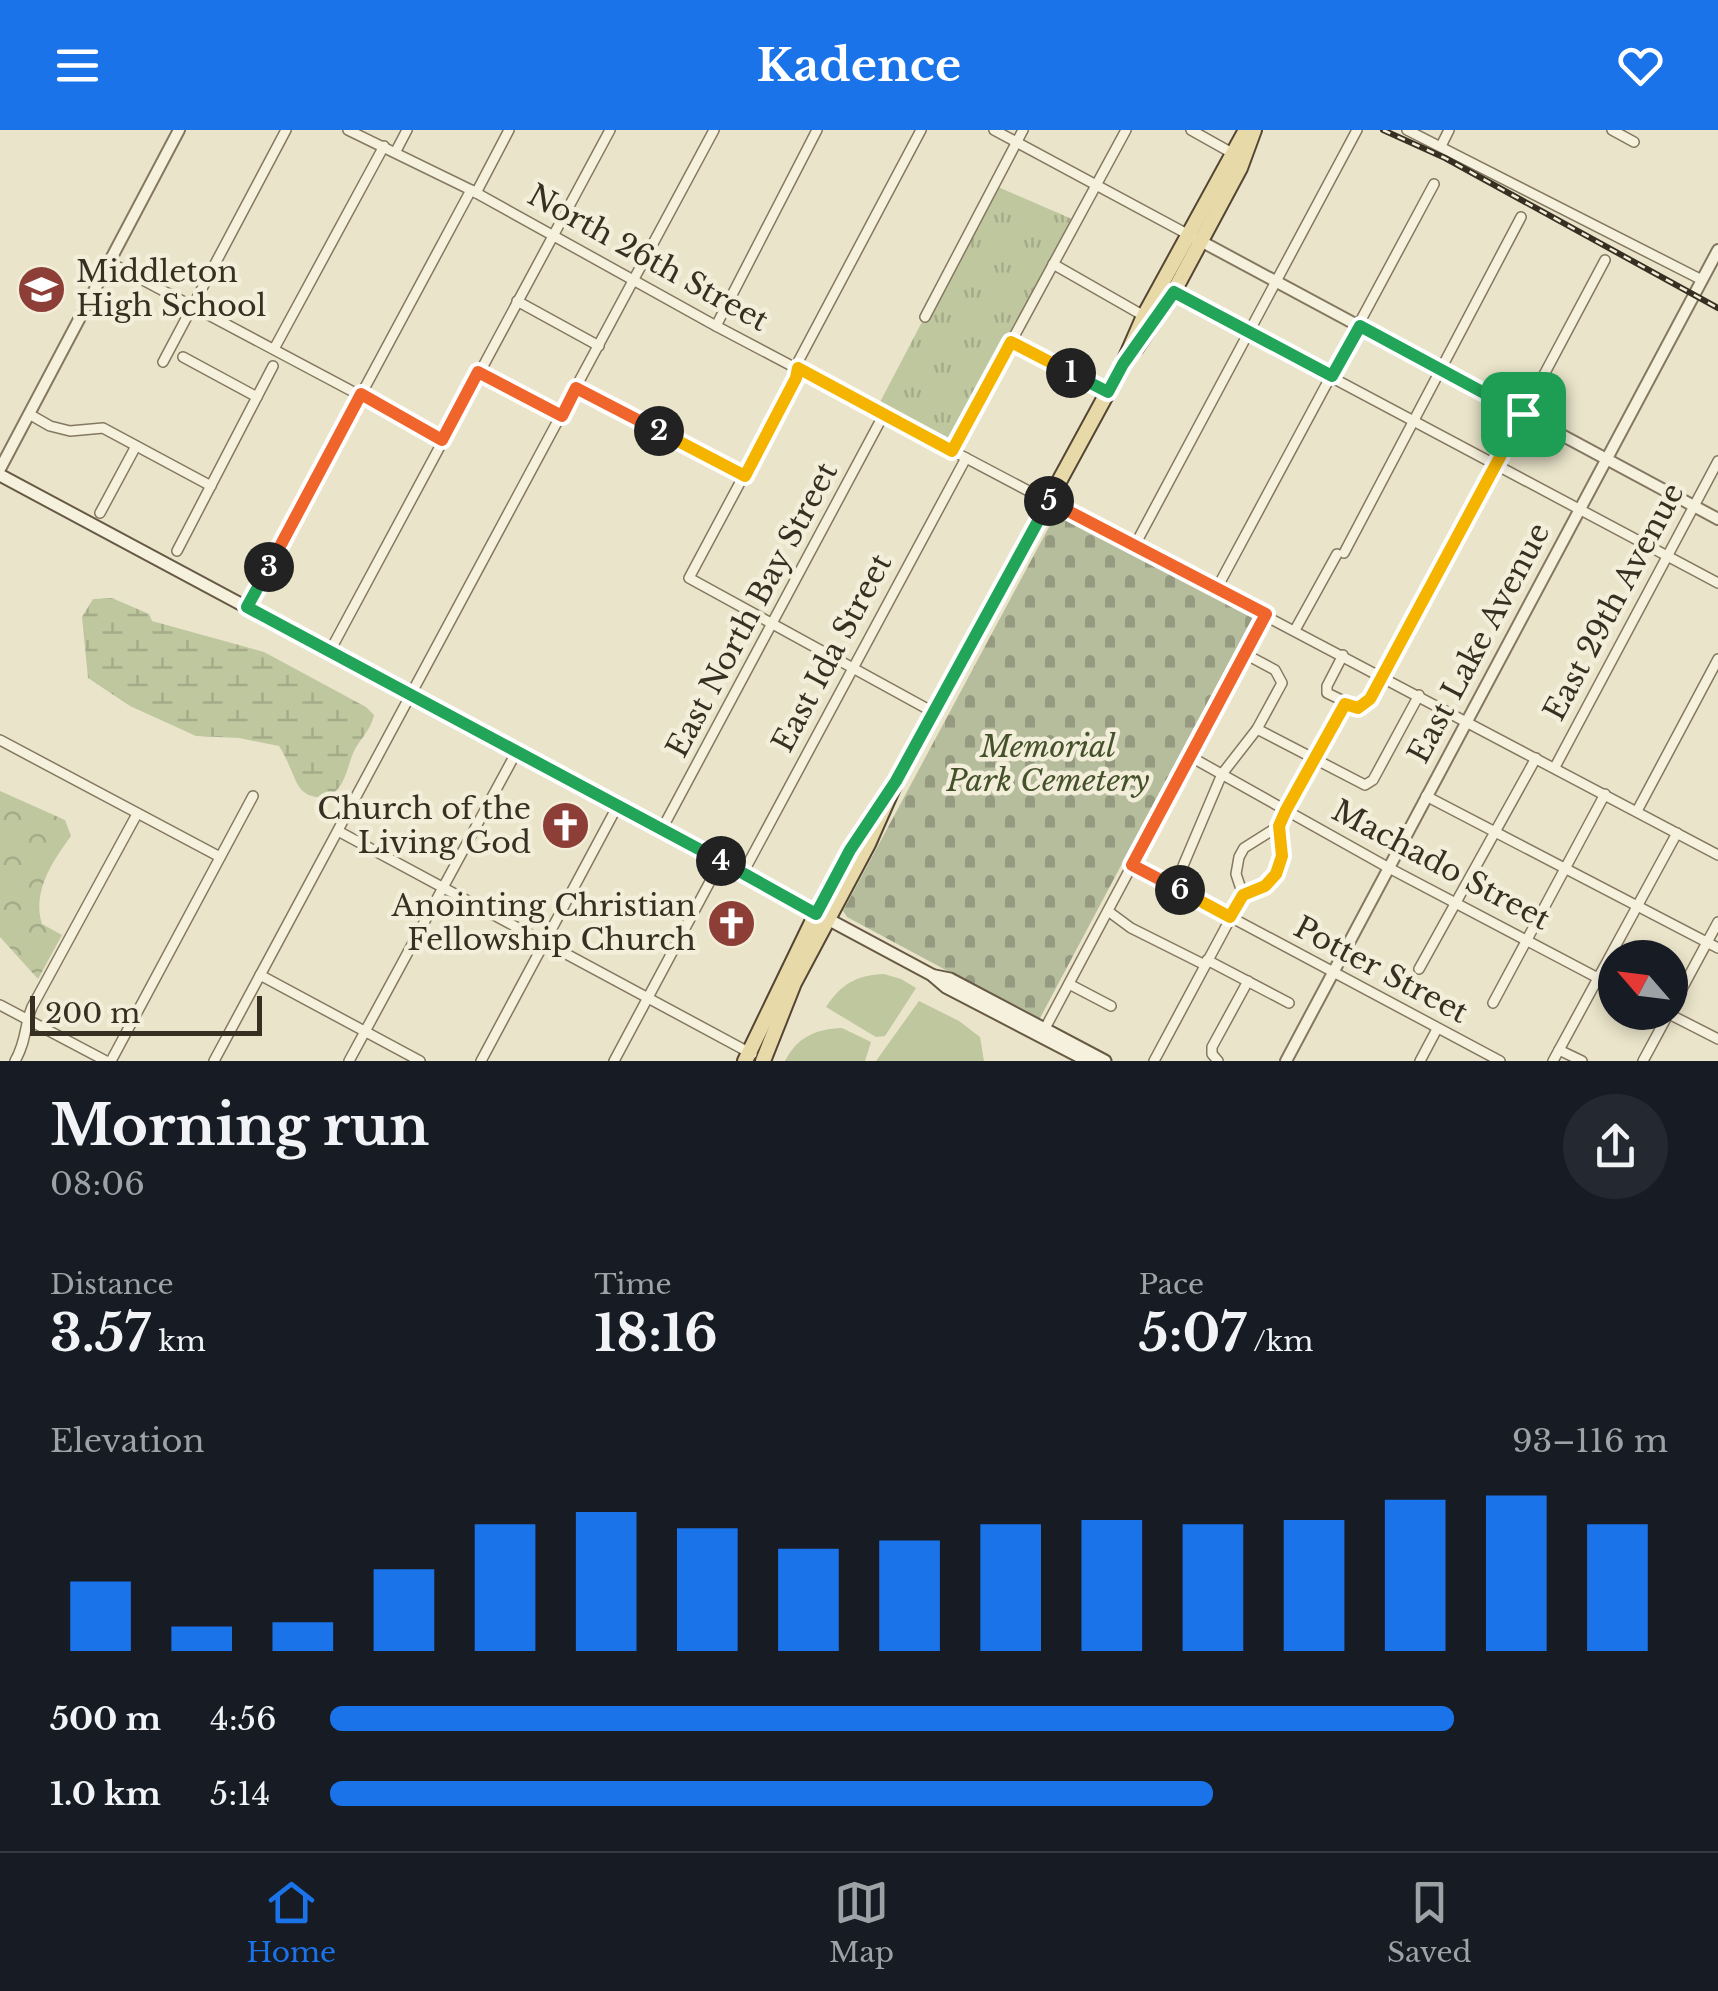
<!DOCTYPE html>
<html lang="en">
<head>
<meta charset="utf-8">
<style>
	:root { --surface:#171b24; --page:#242831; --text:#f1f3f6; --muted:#9ea1a6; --line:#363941; --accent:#1a73e8 }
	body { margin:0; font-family:"Libre Baskerville",serif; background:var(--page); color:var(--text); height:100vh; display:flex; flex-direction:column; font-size:38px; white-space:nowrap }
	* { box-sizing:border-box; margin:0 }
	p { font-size:32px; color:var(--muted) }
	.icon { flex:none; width:55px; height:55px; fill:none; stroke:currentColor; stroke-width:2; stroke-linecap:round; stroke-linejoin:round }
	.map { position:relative; height:931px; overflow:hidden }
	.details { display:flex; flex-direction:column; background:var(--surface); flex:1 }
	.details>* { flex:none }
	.needle { width:65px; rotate:298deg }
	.buttons { position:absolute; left:1598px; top:810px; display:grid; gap:20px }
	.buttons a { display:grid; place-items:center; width:90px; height:90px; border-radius:50%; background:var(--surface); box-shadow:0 5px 15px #0003; font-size:50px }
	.scale { position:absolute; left:30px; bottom:25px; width:232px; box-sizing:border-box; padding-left:10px; border:5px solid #372f22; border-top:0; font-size:28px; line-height:35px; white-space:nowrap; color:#372f22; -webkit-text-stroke:8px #f2eed9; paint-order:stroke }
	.pin { position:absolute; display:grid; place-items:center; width:85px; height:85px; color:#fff; margin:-42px; border-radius:20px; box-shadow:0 5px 15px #0006 }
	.km { position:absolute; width:50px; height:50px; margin:-25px; border-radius:50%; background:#222; color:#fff; font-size:28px; line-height:50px; text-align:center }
	.round { display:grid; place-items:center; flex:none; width:105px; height:105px; border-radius:52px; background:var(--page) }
	.head { display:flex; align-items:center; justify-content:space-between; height:170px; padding:0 50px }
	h1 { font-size:55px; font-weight:800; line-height:75px }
	.stats { display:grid; grid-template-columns:repeat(3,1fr); gap:15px; height:170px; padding:10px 50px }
	.stats div { display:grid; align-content:center }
	.stats b { font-size:50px; font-weight:800 }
	.stats small { font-size:28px; font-weight:400 }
	.stats p { font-size:28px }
	.chart { height:280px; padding:20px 50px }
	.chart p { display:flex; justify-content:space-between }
	.chart svg { width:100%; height:180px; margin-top:10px; stroke:var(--accent); stroke-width:6 }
	ul { padding:0 50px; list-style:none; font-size:32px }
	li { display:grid; grid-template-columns:160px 120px 1fr; align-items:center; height:75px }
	li i { height:25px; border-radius:12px; background:var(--accent) }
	header { display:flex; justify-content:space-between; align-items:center; height:130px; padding:0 50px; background:var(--accent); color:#fff; font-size:45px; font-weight:800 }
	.dock { display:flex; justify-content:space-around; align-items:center; height:140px; border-top:2px solid var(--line); background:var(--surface); font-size:28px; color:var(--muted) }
	.dock a { display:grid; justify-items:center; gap:5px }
	.dock .current { color:var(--accent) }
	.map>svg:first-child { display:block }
	.forest { fill:url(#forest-crowns) }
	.wetland { fill:url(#wetland-marsh) }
	.cemetery { fill:url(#cemetery-stones) }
	.park { fill:url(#park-tufts) }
	.pitch { fill:#bfc79f }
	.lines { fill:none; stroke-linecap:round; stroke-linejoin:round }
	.minor-casing { stroke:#857861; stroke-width:12 }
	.tertiary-casing { stroke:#857861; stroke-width:14 }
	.secondary-casing { stroke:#675944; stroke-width:15 }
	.primary-casing { stroke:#544634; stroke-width:18 }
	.minor { stroke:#f6f1dd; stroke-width:9 }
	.tertiary { stroke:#f6f1dd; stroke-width:10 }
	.secondary { stroke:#f6f1dd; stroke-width:11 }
	.primary { stroke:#e8daa8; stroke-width:14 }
	.rail-casing { stroke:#372f22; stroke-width:6 }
	.rail { stroke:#f2eed9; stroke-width:2.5; stroke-dasharray:8; stroke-linecap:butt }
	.split-1-casing { stroke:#fff; stroke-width:20 }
	.split-2-casing { stroke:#fff; stroke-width:20 }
	.split-3-casing { stroke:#fff; stroke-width:20 }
	.split-4-casing { stroke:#fff; stroke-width:20 }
	.split-5-casing { stroke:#fff; stroke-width:20 }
	.split-6-casing { stroke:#fff; stroke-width:20 }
	.split-7-casing { stroke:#fff; stroke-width:20 }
	.split-1 { stroke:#22a559; stroke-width:12 }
	.split-2 { stroke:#f5b400; stroke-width:12 }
	.split-3 { stroke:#f0652b; stroke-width:12 }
	.split-4 { stroke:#22a559; stroke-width:12 }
	.split-5 { stroke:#22a559; stroke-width:12 }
	.split-6 { stroke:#f0652b; stroke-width:12 }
	.split-7 { stroke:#f5b400; stroke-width:12 }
	.labels { text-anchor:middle; stroke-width:9; stroke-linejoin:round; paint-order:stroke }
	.street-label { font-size:30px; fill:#372f22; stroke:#f2eed9 }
	.poi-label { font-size:30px; fill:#372f22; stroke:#f2eed9; text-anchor:end }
	.park-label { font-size:30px; font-style:italic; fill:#44512b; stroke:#f2eed9 }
</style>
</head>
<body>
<header><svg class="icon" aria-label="menu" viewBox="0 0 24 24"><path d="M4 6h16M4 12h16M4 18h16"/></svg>Kadence<svg class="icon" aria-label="heart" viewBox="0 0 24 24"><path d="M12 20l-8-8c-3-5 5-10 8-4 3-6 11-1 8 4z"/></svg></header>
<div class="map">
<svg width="1718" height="931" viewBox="0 0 1718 931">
	<defs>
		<pattern id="forest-crowns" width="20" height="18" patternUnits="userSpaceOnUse" patternTransform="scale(2.5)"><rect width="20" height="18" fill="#bfc79f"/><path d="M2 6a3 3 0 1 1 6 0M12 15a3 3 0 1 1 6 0" fill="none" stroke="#a5ab89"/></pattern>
		<pattern id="wetland-marsh" width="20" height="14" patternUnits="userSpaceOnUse" patternTransform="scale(2.5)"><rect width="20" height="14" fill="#bfc79f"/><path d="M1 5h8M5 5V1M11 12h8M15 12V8" fill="none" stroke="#a5ab89"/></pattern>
		<pattern id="cemetery-stones" width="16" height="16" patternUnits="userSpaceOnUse" patternTransform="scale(2.5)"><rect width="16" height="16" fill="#b6bd9d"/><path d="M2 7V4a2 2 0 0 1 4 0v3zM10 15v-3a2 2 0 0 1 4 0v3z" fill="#959a80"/></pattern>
		<pattern id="park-tufts" width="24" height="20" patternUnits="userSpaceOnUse" patternTransform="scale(2.5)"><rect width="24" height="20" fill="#bfc79f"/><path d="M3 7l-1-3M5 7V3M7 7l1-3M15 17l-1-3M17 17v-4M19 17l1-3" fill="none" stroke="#a5ab89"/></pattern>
	</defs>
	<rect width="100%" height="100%" fill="#eae4ca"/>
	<path class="forest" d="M0,661L65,690L71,706C52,732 32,762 42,794L62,805L38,849L0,807Z"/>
	<path class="wetland" d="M112,468L149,484L152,491L264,522L366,577L374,585C371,599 362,607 355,619C349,631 347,646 340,656C331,670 310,671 300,658C293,648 288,629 279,616L239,608L196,606L130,576L88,548L82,487L93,469Z"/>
	<path class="cemetery" d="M1056,384L1253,487L1039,890L847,787L843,781Z"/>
	<path class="park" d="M998,57L1072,89L950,315L878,276L923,190L928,192Z"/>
	<g class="pitch">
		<path d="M884,844L901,849L916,858L885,906L876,907L826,877C841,854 857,845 884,844Z"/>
		<path d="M919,871L959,891L980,907L984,931H876Z"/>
		<path d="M842,898L871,912L865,931H785C797,907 816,899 842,898Z"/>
	</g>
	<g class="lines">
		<defs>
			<g id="minor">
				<path d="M348,0L471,60L716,196L1718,725"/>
				<path d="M921,0L799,230L796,248L689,448L933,582"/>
				<path d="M994,0L1189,105"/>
				<path d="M1191,0L1232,23"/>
				<path d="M1407,0L1702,150"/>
				<path d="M1612,0L1634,12"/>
				<path d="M1441,16L1449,0"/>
				<path d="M396,21L407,0"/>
				<path d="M476,63L509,0"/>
				<path d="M109,132L442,309"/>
				<path d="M1053,134L1144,186"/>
				<path d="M1173,163L1718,453"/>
				<path d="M517,171L599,216"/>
				<path d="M925,187L1023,0"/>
				<path d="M716,196L817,0"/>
				<path d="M1011,213L1108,262"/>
				<path d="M274,219L384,16"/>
				<path d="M183,227L257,267"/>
				<path d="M163,232L286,0"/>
				<path d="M479,242L562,285"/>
				<path d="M576,258L745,345"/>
				<path d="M29,284L50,296L70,301L103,298L211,356"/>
				<path d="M952,321L1126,0"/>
				<path d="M100,383L136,316"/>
				<path d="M1135,415L1357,0"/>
				<path d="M177,421L273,236"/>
				<path d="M1344,423L1521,87"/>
				<path d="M1217,458L1434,54"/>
				<path d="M247,477L471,60"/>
				<path d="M1295,500L1337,424"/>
				<path d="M330,521L610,0"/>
				<path d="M1343,525L1327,556V563L1358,578L1370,569L1383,547L1605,130"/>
				<path d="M1257,599L1365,655L1373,650L1419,565"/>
				<path d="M0,610L220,727"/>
				<path d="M1191,627L1389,738L1615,857"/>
				<path d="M1555,637L1718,331"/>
				<path d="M1426,666L1718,818"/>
				<path d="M1637,681L1718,529"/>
				<path d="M662,699L884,284"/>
				<path d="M338,701L752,924"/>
				<path d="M1133,735L1500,931"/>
				<path d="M743,743L966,328"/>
				<path d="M1174,757L1222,644L1257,599L1282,553L1275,540L1245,524"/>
				<path d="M1243,765C1284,754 1281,731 1279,696"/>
				<path d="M1108,781L1131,798L1205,835"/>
				<path d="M1207,830L1289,873"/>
				<path d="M1419,839L1536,628"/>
				<path d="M260,845L420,931"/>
				<path d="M1069,854L1111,876"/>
				<path d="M1493,873L1605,664"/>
				<path d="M0,875L106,931"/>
				<path d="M1667,883L1718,909"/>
				<path d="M1042,904L1266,484"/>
				<path d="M1559,920L1582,931"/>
				<path d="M15,931C27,910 24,896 32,877L137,684"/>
				<path d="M111,931L253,666"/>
				<path d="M214,931L714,0"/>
				<path d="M349,931L517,621"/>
				<path d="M481,931L618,675"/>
				<path d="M614,931L721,731"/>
				<path d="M1154,931L1243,765L1236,744L1239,727L1244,718L1279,696L1345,574"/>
				<path d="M1218,931L1212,924V917L1248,851"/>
				<path d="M1420,931L1437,899"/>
				<path d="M1553,931L1677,703"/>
				<path d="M1643,931L1718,792"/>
			</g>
			<g id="tertiary">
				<path d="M1195,108L1718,389"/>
				<path d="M0,339L179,0"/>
				<path d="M1286,931L1718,120"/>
			</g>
			<g id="secondary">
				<path d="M0,345L932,845L946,857L1088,931"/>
				<path d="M935,846L950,849L1105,931"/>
			</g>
			<g id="primary">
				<path d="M1136,218L1173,163L1240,38L1254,0"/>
				<path d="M745,931L816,784L871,688"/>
				<path d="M763,931L794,853L868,714L896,651L1123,234L1144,186L1246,0"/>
			</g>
		</defs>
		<use href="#minor" class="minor-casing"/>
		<use href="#tertiary" class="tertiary-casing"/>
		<use href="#secondary" class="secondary-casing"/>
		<use href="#primary" class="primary-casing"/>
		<use href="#minor" class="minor"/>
		<use href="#tertiary" class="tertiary"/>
		<use href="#secondary" class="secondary"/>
		<use href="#primary" class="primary"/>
		<defs>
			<path id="rail" d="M1383,0L1445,28L1718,178"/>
		</defs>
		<use href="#rail" class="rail-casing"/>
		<use href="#rail" class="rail"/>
	</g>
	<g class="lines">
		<defs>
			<path id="split-1" d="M1071,243L1108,262L1123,234L1174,162L1332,246L1360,196L1523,284"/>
			<path id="split-2" d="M659,301L745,346L796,248L798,238L952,321L1011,212L1071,243"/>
			<path id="split-3" d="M269,437L361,264L442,310L478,242L562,286L576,258L659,301"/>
			<path id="split-4" d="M269,437L247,477L721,731"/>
			<path id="split-5" d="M721,731L816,784L850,720L896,651L1049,371"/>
			<path id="split-6" d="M1049,371L1266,484L1132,735L1180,760"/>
			<path id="split-7" d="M1180,760L1230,787L1243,765L1265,756L1276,744L1282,726L1279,696L1286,680L1345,574L1358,578L1370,569L1523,284"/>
		</defs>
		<use href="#split-1" class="split-1-casing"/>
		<use href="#split-2" class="split-2-casing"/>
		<use href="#split-3" class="split-3-casing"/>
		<use href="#split-4" class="split-4-casing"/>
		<use href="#split-5" class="split-5-casing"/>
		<use href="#split-6" class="split-6-casing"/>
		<use href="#split-7" class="split-7-casing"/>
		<use href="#split-1" class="split-1"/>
		<use href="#split-2" class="split-2"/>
		<use href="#split-3" class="split-3"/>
		<use href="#split-4" class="split-4"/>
		<use href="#split-5" class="split-5"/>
		<use href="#split-6" class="split-6"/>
		<use href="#split-7" class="split-7"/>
	</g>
	<defs>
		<symbol id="school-disc" viewBox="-11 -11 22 22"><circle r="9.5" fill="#8d3f37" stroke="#f2eed9"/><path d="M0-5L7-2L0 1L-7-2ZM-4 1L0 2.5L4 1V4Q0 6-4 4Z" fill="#fff"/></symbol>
		<symbol id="church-disc" viewBox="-11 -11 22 22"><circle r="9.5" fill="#8d3f37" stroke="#f2eed9"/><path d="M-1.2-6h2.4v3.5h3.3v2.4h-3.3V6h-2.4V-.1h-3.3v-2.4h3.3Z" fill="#fff"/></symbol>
	</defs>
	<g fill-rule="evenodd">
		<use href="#school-disc" x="14" y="132" width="55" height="55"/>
		<use href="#church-disc" x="538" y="668" width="55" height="55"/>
		<use href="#church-disc" x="704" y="766" width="55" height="55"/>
	</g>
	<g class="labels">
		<g class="street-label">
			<text transform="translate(648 128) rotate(29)" y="10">North 26th Street</text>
			<text transform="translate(1614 472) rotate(-62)" y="10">East 29th Avenue</text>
			<text transform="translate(752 480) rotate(-62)" y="10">East North Bay Street</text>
			<text transform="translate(1479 513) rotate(-62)" y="10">East Lake Avenue</text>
			<text transform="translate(832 523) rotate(-62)" y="10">East Ida Street</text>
			<text transform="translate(1441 735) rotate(28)" y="10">Machado Street</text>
			<text transform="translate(1381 840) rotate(28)" y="10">Potter Street</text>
		</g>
		<g class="poi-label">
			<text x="76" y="152" text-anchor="start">Middleton<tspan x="76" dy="34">High School</tspan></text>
			<text x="531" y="689">Church of the<tspan x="531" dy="34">Living God</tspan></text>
			<text x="696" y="786">Anointing Christian<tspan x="696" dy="34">Fellowship Church</tspan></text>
		</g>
		<g class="park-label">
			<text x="1048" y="627">Memorial<tspan x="1048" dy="34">Park Cemetery</tspan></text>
		</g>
	</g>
</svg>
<div class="buttons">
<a><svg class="needle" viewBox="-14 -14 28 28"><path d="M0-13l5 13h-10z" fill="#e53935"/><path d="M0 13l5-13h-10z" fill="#9ea1a6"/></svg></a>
</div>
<div class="scale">200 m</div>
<div class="pin" style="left:1523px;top:284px;background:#1e9e55"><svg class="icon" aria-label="arrive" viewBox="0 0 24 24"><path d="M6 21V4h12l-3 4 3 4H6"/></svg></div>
<b class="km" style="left:1071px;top:243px">1</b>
<b class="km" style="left:659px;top:301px">2</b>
<b class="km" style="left:269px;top:437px">3</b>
<b class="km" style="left:721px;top:731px">4</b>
<b class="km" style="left:1049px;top:371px">5</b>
<b class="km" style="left:1180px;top:760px">6</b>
</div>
<section class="details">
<div class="head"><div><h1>Morning run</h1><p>08:06</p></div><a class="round"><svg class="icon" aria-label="share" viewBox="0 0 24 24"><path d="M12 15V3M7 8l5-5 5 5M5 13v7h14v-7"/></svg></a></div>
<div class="stats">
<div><p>Distance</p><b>3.57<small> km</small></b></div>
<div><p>Time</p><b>18:16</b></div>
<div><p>Pace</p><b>5:07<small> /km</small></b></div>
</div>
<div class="chart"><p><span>Elevation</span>93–116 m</p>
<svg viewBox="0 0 160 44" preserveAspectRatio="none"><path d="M5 44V27M15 44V38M25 44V37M35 44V24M45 44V13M55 44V10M65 44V14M75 44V19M85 44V17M95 44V13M105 44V12M115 44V13M125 44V12M135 44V7M145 44V6M155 44V13"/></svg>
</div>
<ul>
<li><b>500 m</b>4:56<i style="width:84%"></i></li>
<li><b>1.0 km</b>5:14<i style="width:66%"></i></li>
</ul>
</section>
<nav class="dock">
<a class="current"><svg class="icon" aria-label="home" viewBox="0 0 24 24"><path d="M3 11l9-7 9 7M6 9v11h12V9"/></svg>Home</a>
<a><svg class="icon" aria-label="map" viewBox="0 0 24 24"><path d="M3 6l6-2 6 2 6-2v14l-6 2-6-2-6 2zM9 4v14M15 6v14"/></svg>Map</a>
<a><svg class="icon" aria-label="saved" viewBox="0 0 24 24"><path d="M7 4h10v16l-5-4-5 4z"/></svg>Saved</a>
</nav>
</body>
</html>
